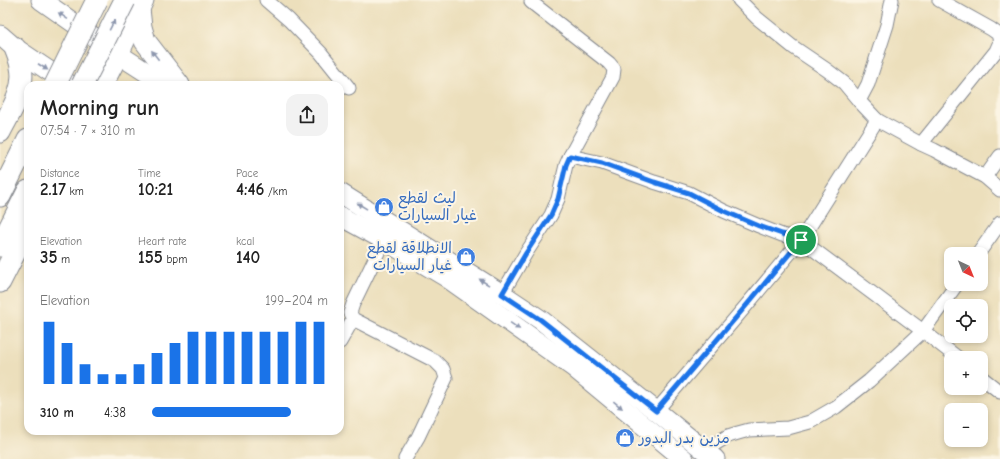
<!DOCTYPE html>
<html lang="en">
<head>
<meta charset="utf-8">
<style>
	:root { --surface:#fff; --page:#f2f2f2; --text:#222; --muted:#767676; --accent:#1a73e8 }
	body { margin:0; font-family:"Comic Neue","Playpen Sans Arabic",sans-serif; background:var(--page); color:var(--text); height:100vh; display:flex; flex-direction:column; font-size:15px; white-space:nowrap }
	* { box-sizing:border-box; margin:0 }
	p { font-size:13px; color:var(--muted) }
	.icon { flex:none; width:22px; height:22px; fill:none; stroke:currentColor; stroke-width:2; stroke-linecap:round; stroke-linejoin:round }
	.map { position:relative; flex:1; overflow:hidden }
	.panel { position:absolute; left:24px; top:81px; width:320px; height:354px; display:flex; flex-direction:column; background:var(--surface); border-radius:12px; box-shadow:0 2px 6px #0003 }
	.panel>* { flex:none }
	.needle { width:26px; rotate:137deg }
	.fabs { position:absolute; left:944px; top:247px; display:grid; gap:8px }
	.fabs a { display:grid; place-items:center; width:44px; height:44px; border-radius:8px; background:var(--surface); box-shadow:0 2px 6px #0003; font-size:20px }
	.pin { position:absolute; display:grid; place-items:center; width:34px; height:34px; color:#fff; margin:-17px; border:2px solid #fff; border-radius:50%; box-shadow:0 1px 4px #0007 }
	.round { display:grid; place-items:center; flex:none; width:42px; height:42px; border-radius:12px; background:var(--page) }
	.overview { display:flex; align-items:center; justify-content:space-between; height:68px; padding:0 16px }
	h1 { font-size:22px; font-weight:700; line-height:30px }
	.stats { display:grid; grid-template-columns:repeat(3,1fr); gap:6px; height:68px; padding:4px 16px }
	.stats div { display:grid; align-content:center }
	.stats b { font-size:17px; font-weight:700 }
	.stats small { font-size:11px; font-weight:400 }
	.stats p { font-size:11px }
	.chart { height:112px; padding:8px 16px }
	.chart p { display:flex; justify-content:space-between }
	.chart svg { width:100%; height:72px; margin-top:4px; stroke:var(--accent); stroke-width:6 }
	ul { padding:0 16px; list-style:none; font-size:13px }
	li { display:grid; grid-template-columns:64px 48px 1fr; align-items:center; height:30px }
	li i { height:10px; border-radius:5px; background:var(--accent) }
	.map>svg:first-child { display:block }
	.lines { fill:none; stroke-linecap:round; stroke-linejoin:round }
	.street-casing { stroke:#84878d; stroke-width:15 }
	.secondary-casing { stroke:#84878d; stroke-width:21 }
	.primary-casing { stroke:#84878d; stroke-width:23 }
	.street { stroke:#fff; stroke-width:13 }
	.secondary { stroke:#fff; stroke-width:19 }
	.primary { stroke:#fff; stroke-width:21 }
	.primary-bridge-casing { stroke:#84878d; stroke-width:23; stroke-linecap:butt }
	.primary-bridge { stroke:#fff; stroke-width:21 }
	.oneway { fill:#8d97ae }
	.route-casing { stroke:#fff; stroke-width:8 }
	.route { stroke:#1a73e8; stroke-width:5 }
	.labels { text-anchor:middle; stroke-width:4; stroke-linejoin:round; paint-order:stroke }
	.shop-label { font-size:15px; fill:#366cbe; stroke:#fcf5e5; text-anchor:start }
</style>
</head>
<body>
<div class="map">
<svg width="1000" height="459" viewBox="0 0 1000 459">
	<rect width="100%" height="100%" fill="#fcf5e5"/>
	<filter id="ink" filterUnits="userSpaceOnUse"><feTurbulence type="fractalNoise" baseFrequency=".025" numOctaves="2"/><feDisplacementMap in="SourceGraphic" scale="8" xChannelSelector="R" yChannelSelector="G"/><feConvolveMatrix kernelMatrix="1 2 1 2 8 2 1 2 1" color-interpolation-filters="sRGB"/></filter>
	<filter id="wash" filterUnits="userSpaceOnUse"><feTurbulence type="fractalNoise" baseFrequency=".012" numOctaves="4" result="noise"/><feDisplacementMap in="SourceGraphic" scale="16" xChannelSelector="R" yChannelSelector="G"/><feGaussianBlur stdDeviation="0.9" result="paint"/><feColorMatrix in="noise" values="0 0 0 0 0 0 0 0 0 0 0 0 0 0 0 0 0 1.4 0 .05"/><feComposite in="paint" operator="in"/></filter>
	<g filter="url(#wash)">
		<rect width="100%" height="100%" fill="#ecdfbc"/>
	</g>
	<g filter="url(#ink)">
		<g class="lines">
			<defs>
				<g id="street">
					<path d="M266,0L289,20L321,53L349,88"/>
					<path d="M739,0L757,18L793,47L827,70L844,83L859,101"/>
					<path d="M939,0L991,29L998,34L1000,42"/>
					<path d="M531,2L609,63L614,69L613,77L570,156"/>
					<path d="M877,120L921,144L934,150L985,177L1000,190"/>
					<path d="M921,144L996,51L1000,42"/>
					<path d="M985,177L1000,156"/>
					<path d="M384,240L353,304L350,313L353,319L435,361L443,369L446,378L418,437L405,459"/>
					<path d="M978,254L1000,223"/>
					<path d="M502,294L526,253L551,215L558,199L566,165L570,156L602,163L654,182L689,193L724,211L759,226L782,235L801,240L923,331L958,358"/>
					<path d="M340,342L353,319"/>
					<path d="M981,377L1000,392"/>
					<path d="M656,411L745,307L801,240L877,120L859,101L868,84L887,25L892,0"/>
					<path d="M705,450L728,436L738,433L749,430L788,428L810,422L836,407L869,381L923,331L957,284"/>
				</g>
				<g id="secondary">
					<path d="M41,0L118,54L166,85"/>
					<path d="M0,35L15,48L70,85"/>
					<path d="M340,193L502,294L541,320L656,411L715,459"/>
					<path d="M340,216L384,240L446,277L573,367L684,459"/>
				</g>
				<g id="primary">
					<path d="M139,9L141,27L145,41L179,85"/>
					<path d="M102,85L118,54L143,0"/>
					<path d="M0,132C10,112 26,90 21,67C20,60 17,54 15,48"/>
					<path d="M0,196L28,140"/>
					<path d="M0,246L28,191"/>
					<path d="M0,282L28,227"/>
				</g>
			</defs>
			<use href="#street" class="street-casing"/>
			<use href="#secondary" class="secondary-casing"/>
			<use href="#primary" class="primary-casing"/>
			<use href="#street" class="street"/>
			<use href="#secondary" class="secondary"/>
			<use href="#primary" class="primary"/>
			<defs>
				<g id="primary-bridge">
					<path d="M55,85L97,0"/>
					<path d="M82,85L125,0"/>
				</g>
			</defs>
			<use href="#primary-bridge" class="primary-bridge-casing"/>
			<use href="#primary-bridge" class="primary-bridge"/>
		</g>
		<defs><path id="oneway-solid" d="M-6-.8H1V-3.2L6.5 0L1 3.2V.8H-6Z"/></defs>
		<g class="oneway">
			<use href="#oneway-solid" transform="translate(63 16) rotate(-145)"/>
			<use href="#oneway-solid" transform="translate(112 25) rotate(-63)"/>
			<use href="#oneway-solid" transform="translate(155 55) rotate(-127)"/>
			<use href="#oneway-solid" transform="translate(43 67) rotate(33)"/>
			<use href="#oneway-solid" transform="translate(362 206) rotate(-148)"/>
			<use href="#oneway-solid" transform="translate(484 282) rotate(-148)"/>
			<use href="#oneway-solid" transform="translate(515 326) rotate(35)"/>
			<use href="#oneway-solid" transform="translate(618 405) rotate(39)"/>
		</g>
	</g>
	<g class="lines" filter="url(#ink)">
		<defs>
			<path id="route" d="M570,156L602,163L654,182L689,193L724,211L759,226L782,234L801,240L745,307L656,411L541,320L502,294L526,253L551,215L558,199L566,165Z"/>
		</defs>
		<use href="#route" class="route-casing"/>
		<use href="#route" class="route"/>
	</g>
	<defs>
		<symbol id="shop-disc" viewBox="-11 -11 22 22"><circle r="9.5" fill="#3f7fe0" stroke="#fcf5e5"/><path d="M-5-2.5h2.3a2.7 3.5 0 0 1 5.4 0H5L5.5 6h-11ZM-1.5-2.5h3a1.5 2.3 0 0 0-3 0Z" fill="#fff"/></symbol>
	</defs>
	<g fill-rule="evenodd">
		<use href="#shop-disc" x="373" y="196" width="22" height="22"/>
		<use href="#shop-disc" x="455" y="246" width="22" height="22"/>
		<use href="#shop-disc" x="614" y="427" width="22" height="22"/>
	</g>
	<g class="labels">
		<g class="shop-label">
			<text x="398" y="203">ليث لقطع<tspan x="398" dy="17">غيار السيارات</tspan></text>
			<text x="452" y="253" text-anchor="end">الانطلاقة لقطع<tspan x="452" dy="17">غيار السيارات</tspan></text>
			<text x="639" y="443">مزين بدر البدور</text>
		</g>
	</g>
</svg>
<div class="fabs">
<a><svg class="needle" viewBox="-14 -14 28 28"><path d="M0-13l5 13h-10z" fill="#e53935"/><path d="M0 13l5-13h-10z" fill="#767676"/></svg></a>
<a><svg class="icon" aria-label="locate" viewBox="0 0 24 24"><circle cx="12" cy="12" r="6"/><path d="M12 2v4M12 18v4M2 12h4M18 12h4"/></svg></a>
<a>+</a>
<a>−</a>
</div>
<div class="pin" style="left:801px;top:240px;background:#1e9e55"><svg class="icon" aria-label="arrive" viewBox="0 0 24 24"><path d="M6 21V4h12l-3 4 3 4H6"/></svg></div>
<section class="panel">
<div class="overview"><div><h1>Morning run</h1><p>07:54 · 7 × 310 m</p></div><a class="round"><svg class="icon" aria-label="share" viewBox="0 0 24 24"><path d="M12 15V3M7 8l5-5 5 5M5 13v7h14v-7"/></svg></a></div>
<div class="stats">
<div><p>Distance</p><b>2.17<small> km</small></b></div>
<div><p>Time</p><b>10:21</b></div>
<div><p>Pace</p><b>4:46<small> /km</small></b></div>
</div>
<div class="stats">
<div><p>Elevation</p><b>35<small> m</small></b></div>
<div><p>Heart rate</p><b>155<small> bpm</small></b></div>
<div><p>kcal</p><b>140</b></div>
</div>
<div class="chart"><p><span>Elevation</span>199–204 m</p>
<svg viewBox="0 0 160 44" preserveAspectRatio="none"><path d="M5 44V6M15 44V19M25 44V32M35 44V38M45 44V38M55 44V32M65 44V25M75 44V19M85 44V12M95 44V12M105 44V12M115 44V12M125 44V12M135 44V12M145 44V6M155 44V6"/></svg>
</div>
<ul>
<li><b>310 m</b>4:38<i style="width:79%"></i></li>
</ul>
</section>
</div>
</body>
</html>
